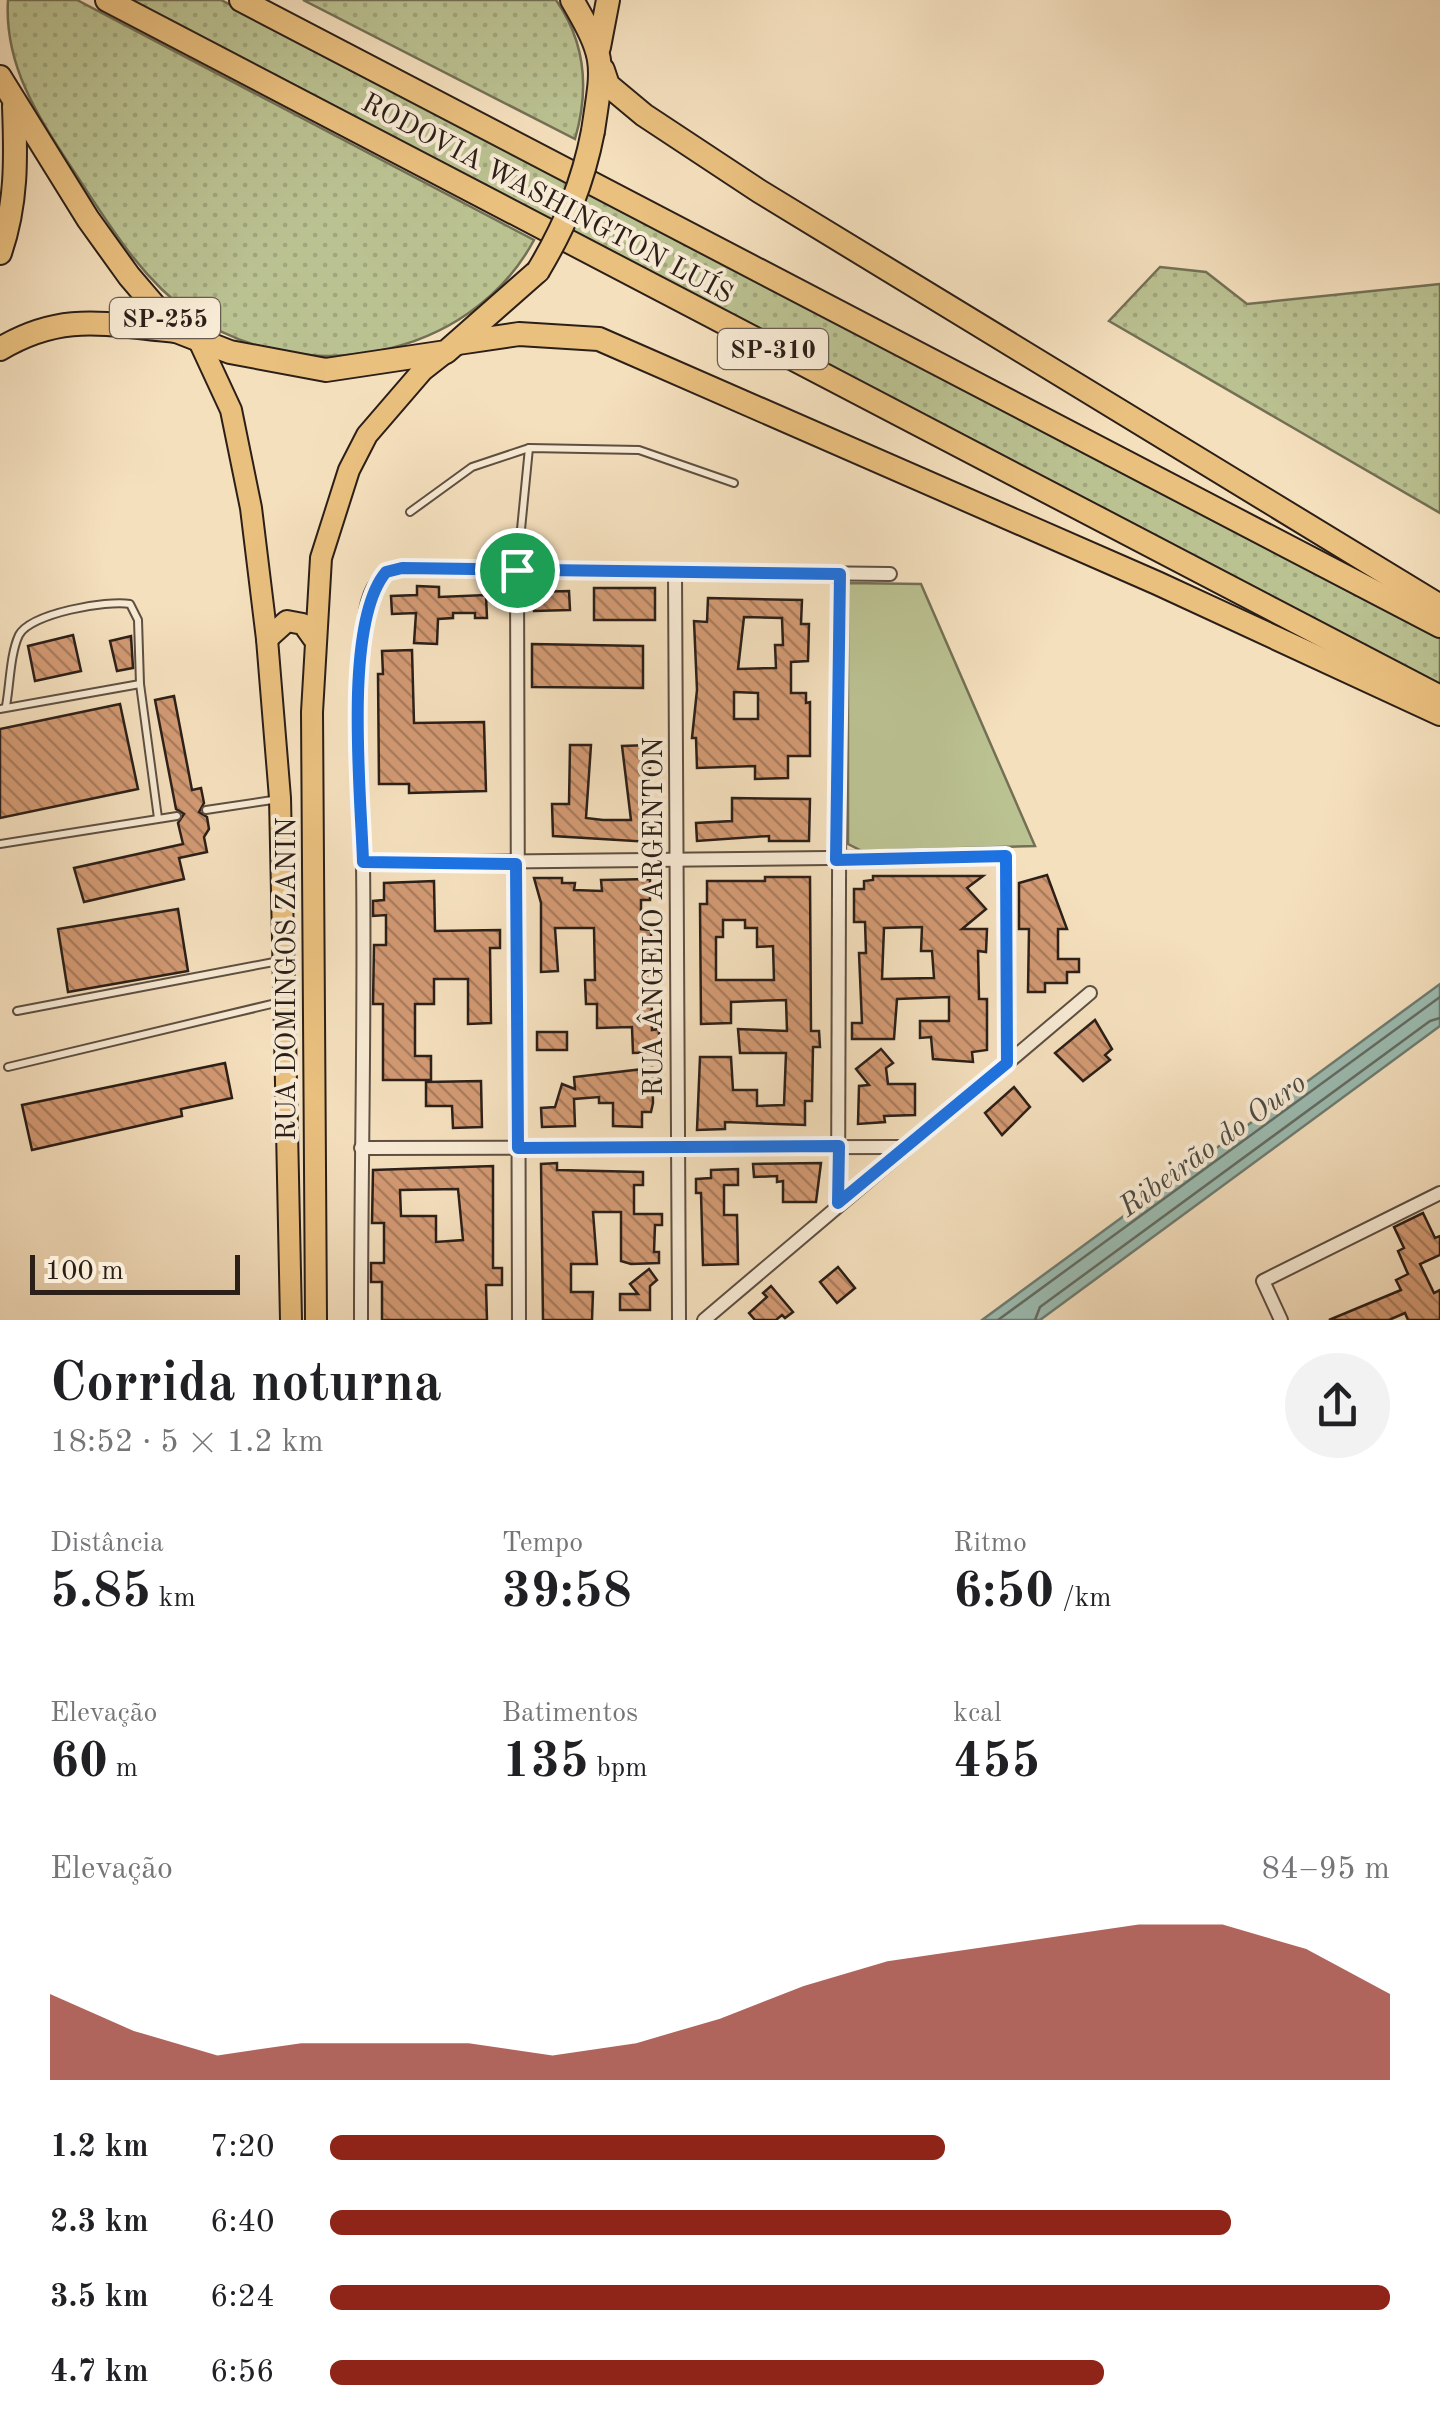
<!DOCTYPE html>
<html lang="pt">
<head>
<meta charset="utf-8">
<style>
	:root { --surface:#fff; --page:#f2f2f2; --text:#202124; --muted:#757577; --accent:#8f2418 }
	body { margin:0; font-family:"Old Standard TT",serif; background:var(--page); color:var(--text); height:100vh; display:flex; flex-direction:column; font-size:38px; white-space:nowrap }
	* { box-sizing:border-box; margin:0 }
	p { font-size:32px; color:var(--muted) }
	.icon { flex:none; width:55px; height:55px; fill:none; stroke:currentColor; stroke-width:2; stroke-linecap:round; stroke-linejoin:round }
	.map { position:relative; height:1320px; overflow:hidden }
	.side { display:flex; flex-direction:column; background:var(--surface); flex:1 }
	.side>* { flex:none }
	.scale { position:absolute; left:30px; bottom:25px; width:210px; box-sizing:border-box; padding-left:10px; border:5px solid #2b1f18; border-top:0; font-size:28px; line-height:35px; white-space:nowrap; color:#2b1f18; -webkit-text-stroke:8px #f8ebd5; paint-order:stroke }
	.pin { position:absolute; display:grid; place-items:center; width:85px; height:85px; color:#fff; margin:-42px; border:5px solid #fff; border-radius:50%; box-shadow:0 2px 10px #0007 }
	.round { display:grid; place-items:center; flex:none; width:105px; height:105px; border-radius:52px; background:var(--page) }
	.headline { display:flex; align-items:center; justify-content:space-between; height:170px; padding:0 50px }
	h1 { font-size:55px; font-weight:800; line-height:75px }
	.stats { display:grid; grid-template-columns:repeat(3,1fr); gap:15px; height:170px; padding:10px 50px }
	.stats div { display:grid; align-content:center }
	.stats b { font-size:50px; font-weight:800 }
	.stats small { font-size:28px; font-weight:400 }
	.stats p { font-size:28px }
	.chart { height:280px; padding:20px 50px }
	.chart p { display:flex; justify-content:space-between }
	.chart svg { width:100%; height:180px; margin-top:10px; fill:var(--accent); opacity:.7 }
	ul { padding:0 50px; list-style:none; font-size:32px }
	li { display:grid; grid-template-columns:160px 120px 1fr; align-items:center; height:75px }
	li i { height:25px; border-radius:12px; background:var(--accent) }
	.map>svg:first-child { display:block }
	.grass { fill:url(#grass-dots); stroke:#737055; stroke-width:2.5 }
	.park { fill:#bbc292; stroke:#737055; stroke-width:2.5 }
	.water { fill:#9cbdb2; stroke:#6f7e74; stroke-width:2.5 }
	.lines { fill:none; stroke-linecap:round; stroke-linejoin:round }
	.shore { stroke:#646e65; stroke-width:2.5 }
	.building { fill:url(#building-back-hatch); stroke:#2b1f18; stroke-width:2.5; fill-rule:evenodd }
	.lane-casing { stroke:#5e4f42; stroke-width:10 }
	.street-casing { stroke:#5e4f42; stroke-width:16 }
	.primary-casing { stroke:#2b1f18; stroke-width:24 }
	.highway-casing { stroke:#2b1f18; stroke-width:26 }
	.lane { stroke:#f8ebd5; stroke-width:6 }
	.street { stroke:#f8ebd5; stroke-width:12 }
	.primary { stroke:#eac07f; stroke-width:20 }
	.highway { stroke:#eac07f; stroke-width:22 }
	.highway-bridge-casing { stroke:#2b1f18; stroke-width:26; stroke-linecap:butt }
	.highway-bridge { stroke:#eac07f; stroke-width:22 }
	.route-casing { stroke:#fff; stroke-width:20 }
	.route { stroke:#1a73e8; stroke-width:12 }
	.labels { text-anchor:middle; stroke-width:8; stroke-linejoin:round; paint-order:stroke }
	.shield { fill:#f8ebd5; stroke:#685c51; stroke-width:2.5 }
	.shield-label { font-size:25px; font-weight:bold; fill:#2b1f18 }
	.street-label { font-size:28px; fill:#2b1f18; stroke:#f8ebd5 }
	.water-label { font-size:30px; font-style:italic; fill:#4d4e46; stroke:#f8ebd5 }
</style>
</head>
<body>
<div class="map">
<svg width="1440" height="1320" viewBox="0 0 1440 1320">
	<defs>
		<pattern id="grass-dots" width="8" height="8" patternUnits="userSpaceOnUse" patternTransform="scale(2.5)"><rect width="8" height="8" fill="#bbc292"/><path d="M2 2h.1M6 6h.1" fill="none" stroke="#a1a67d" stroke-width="1.8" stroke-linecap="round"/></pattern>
		<pattern id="building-back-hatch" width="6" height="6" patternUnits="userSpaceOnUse" patternTransform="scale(2.5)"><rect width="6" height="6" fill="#d39a74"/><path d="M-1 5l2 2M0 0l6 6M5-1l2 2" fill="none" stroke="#ab7d5e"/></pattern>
	</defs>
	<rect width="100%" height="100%" fill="#f5e0be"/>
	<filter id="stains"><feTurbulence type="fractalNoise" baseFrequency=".002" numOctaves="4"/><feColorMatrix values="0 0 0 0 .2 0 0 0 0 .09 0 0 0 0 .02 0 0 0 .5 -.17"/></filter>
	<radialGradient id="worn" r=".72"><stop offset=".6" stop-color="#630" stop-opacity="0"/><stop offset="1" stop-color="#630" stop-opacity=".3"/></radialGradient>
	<g class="grass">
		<path d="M8,0H77L534,240C470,360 300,391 190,313C138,276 106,219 71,167C37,115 4,64 8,0Z"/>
		<path d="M128,0H221L1440,637V690Z"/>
		<path d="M303,0H556C586,43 589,91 575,139Z"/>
		<path d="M1160,267L1206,272L1247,304L1440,284V513L1109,321Z"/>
	</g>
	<path class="park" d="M848,583L921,584L1035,846L862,851L848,844Z"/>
	<path class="water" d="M1440,984V1026L1040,1320H982Z"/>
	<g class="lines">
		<g class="shore">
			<path d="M998,1320L1440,997"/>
			<path d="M1035,1320L1040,1307L1430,1021L1440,1018"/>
		</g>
	</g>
	<g class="building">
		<path d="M417,586L439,587V597L486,595L487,618H475V613H453V618L438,619L437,644L414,643L416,613L392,614L391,596L417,595Z"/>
		<rect x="594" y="588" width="61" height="32"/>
		<path d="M569,591L570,610L534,611L533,592Z"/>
		<path d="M708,598L802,600L801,624H809L808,661L791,662V693H806V703L810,702V756H788V778L755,779V766L697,768L696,738H692L697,690L694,621L707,622ZM744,617L782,618L783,645H775L776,668L738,669ZM734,692L758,693V719H734Z"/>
		<path d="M73,635L81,671L35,681L28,646Z"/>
		<path d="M131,636L133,668L117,671L110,641Z"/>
		<path d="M532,644L643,646V688L532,687Z"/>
		<path d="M412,650L414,723L484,722L486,791L409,793V784H379L378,674H383L382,651Z"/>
		<path d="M174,696L192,790L201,788L204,803L199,812L207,817L209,829L204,837L207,852L179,858L184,879L84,902L74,868L183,844L178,823L184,814L176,809L155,700Z"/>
		<path d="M120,704L138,789L0,818V729Z"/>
		<path d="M570,745H591L586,818L603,820H631L622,746L650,745V842L553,836L552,804H569Z"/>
		<path d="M732,798L810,799L809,841H769V836L697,841L696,823L732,821Z"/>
		<path d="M1047,875L1067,929H1058V959H1079V972H1067V983H1045V992H1028L1029,929H1019V883Z"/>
		<path d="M873,876H983L967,888L986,909L962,929H987L986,952L978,951L979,999H987V1050L972,1052L973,1062L933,1059L931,1037L920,1038V1021H949V997L897,999L894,1039H852V1023H862L859,953H866L865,922H854V889H864V881L873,880ZM922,927L921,951H932L934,978L882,979L884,928Z"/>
		<path d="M765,877H810L811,1031H819L820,1047H813L812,1101H805V1125L725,1122V1129L697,1130L700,1057H731L733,1090H757V1106L784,1105L786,1053H740L738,1029L787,1031L786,1000L731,1002V1023L701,1024L700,904H707V881H765ZM723,920H745V928H757V947L773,946L774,980H716V937H723Z"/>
		<path d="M534,878H562V883H575L574,890L602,891L601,880L650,879V900H641V929L651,930L652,1030L659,1029V1052L633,1053L632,1027L597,1028V1004H586L585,980H595L594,928H555L558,971L541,972V903Z"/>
		<path d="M434,881L435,931L500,930V948H490L491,1023L468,1024V979H434V1004H415V1056H431V1080H383V1004H373L374,945H386V915L373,916V901L384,900V883Z"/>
		<path d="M178,909L188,971L68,992L58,929Z"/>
		<path d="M1095,1020L1112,1049L1105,1055L1110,1060L1083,1081L1055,1053Z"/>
		<rect x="537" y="1032" width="30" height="18"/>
		<path d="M881,1049L893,1063L886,1068L888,1084H915V1115L884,1116L885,1122L858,1124L859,1086L869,1085L856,1069Z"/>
		<path d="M225,1063L232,1098L181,1109L182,1116L32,1150L22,1105Z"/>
		<path d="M652,1068L653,1103L651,1112H642V1127L613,1126V1103H599V1097L574,1099L575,1126L542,1127L541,1108L555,1107L562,1084L575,1089L574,1077Z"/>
		<path d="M481,1081L482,1127L453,1128L452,1106H426V1082Z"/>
		<path d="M1014,1087L1030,1107L1002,1135L985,1113Z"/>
		<path d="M557,1163V1170L643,1172V1185H634V1214H662V1225H655L654,1252H659V1263L631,1264L621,1261V1212H593L597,1264H571V1292H593L592,1320H543L541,1164Z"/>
		<path d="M821,1163L816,1202H783V1181L777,1182V1176L754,1177L753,1164Z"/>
		<path d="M493,1166V1268H502V1285H486L487,1320H382V1282H371V1263H384V1223H372L373,1170ZM458,1189L463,1240L436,1242V1216H401L400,1190Z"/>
		<path d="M738,1169V1185H724V1215H737L738,1264L703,1265L701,1193H696V1179L711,1178V1170Z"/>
		<path d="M1423,1213L1435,1238L1440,1236V1255L1420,1264L1434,1293L1440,1290V1320H1408L1405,1313L1389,1320H1329L1401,1290L1396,1280L1408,1274L1398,1251L1404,1248L1394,1227Z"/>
		<path d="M838,1267L855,1288L837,1303L820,1282Z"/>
		<path d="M649,1269L657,1280L650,1286V1310H620V1294H638L630,1284Z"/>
		<path d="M771,1286L793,1312L785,1318L782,1315L776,1320H755L749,1313L767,1297L763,1293Z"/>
	</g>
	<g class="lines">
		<defs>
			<g id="lane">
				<path d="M410,512L472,467L529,448L639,450L734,483"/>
				<path d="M517,570L529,448"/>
				<path d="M6,706C10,685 10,654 19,635C31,613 107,600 130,604L138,620L140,684L158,818"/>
				<path d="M0,709L140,684"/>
				<path d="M206,810L279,799"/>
				<path d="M0,844L177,816"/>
				<path d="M17,1011L279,961"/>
				<path d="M8,1067L280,1002"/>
			</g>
			<g id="street">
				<path d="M517,570L519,1320"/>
				<path d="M675,573L679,1320"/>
				<path d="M363,863L1006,856L1007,1063"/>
				<path d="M361,1148L903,1147"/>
				<path d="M838,1203L840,574"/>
				<path d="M361,1320C361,1167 365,1015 363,862C362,779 351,693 366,611C370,588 379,573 402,568L890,574"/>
				<path d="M704,1320L1090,993"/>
				<path d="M1281,1320L1263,1281L1440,1193"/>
			</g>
			<g id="primary">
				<path d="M199,341L231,410L251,508L267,639L280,798L291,1320"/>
				<path d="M267,639L287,621L303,624L313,638"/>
				<path d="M316,1320L312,712L321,558L349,470L367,435L423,370L446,352"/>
			</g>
			<g id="highway">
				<path d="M107,0L1440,697"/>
				<path d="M241,0L1440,626"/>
				<path d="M572,0C607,60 603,63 593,131"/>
				<path d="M599,47L608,0"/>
				<path d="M603,70L608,85L644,115L759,191L1440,606"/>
				<path d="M0,77L88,219L129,276L176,331L230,352L326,370L446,352L538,271"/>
				<path d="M0,253C17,204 16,158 14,106"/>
				<path d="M458,343L519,334L599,339L1157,583L1440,714"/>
				<path d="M0,349C64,311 107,325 176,331"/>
			</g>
		</defs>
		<use href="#lane" class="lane-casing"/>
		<use href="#street" class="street-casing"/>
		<use href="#primary" class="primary-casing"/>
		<use href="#highway" class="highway-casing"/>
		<use href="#lane" class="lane"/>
		<use href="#street" class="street"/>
		<use href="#primary" class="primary"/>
		<use href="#highway" class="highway"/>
		<defs>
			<path id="highway-bridge" d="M538,271C565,226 583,183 593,131"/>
		</defs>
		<use href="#highway-bridge" class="highway-bridge-casing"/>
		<use href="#highway-bridge" class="highway-bridge"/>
	</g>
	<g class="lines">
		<defs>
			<path id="route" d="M402,568L840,574L836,860L1006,856L1007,1063L838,1203L839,1146L518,1148L516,864L363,862C361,794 343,623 386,572Z"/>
		</defs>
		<use href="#route" class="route-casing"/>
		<use href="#route" class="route"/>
	</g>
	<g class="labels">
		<g class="shield">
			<rect x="110" y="298" width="110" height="40" rx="8"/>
			<rect x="718" y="329" width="110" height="40" rx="8"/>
		</g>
		<g class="shield-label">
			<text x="165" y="327">SP-255</text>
			<text x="773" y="358">SP-310</text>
		</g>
		<g class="street-label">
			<text transform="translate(548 197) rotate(28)" y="10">RODOVIA WASHINGTON LUÍS</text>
			<text transform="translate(652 917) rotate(-90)" y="10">RUA ÂNGELO ARGENTON</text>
			<text transform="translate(285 979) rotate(-90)" y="10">RUA DOMINGOS ZANIN</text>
		</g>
		<g class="water-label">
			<text transform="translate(1212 1144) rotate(-36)" y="10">Ribeirão do Ouro</text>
		</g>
	</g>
	<rect width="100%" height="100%" filter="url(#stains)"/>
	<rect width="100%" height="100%" fill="url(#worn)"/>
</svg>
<div class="scale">100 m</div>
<div class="pin" style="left:517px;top:570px;background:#1e9e55"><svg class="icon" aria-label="arrive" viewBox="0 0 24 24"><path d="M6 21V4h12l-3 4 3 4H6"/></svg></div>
</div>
<section class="side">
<div class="headline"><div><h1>Corrida noturna</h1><p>18:52 · 5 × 1.2 km</p></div><a class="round"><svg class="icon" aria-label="share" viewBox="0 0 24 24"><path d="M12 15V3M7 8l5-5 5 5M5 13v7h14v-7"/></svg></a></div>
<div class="stats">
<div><p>Distância</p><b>5.85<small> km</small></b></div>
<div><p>Tempo</p><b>39:58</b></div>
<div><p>Ritmo</p><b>6:50<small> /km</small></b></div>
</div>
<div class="stats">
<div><p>Elevação</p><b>60<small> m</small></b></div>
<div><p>Batimentos</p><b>135<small> bpm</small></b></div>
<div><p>kcal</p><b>455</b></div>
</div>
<div class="chart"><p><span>Elevação</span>84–95 m</p>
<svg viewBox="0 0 160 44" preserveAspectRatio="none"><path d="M0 44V23L10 32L20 38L30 35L40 35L50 35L60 38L70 35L80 29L90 21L100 15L110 12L120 9L130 6L140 6L150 12L160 23V44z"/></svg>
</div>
<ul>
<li><b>1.2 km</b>7:20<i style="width:58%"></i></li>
<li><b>2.3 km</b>6:40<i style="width:85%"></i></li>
<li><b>3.5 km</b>6:24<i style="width:100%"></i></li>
<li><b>4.7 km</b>6:56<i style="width:73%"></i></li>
</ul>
</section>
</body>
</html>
